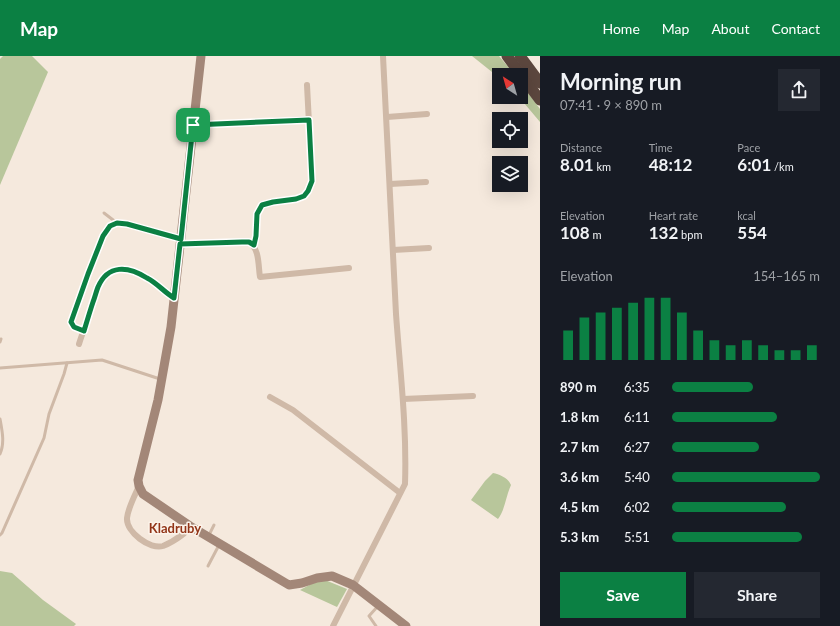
<!DOCTYPE html>
<html lang="en">
<head>
<meta charset="utf-8">
<style>
	:root { --surface:#171b24; --page:#242831; --text:#f1f3f6; --muted:#9ea1a6; --accent:#0b8043 }
	body { margin:0; font-family:Lato,sans-serif; background:var(--page); color:var(--text); height:100vh; display:flex; flex-direction:column; font-size:15px; white-space:nowrap }
	* { box-sizing:border-box; margin:0 }
	p { font-size:13px; color:var(--muted) }
	.icon { flex:none; width:22px; height:22px; fill:none; stroke:currentColor; stroke-width:2; stroke-linecap:round; stroke-linejoin:round }
	.map { position:relative; flex:1; overflow:hidden }
	.panel { display:flex; flex-direction:column; background:var(--surface); width:300px }
	.panel>* { flex:none }
	.needle { width:26px; rotate:323deg }
	.controls { position:absolute; left:492px; top:12px; display:grid; gap:8px }
	.controls a { display:grid; place-items:center; width:36px; height:36px; border-radius:0px; background:var(--surface); box-shadow:0 4px 16px #0002; font-size:20px }
	.pin { position:absolute; display:grid; place-items:center; width:34px; height:34px; color:#fff; margin:-17px; border-radius:8px; box-shadow:0 2px 6px #0006 }
	.round { display:grid; place-items:center; flex:none; width:42px; height:42px; border-radius:0px; background:var(--page) }
	.headline { display:flex; align-items:center; justify-content:space-between; height:68px; padding:0 20px }
	h1 { font-size:22px; font-weight:700; line-height:30px }
	.figures { display:grid; grid-template-columns:repeat(3,1fr); gap:6px; height:68px; padding:4px 20px }
	.figures div { display:grid; align-content:center }
	.figures b { font-size:17px; font-weight:700 }
	.figures small { font-size:11px; font-weight:400 }
	.figures p { font-size:11px }
	.chart { height:112px; padding:8px 20px }
	.chart p { display:flex; justify-content:space-between }
	.chart svg { width:100%; height:72px; margin-top:4px; stroke:var(--accent); stroke-width:6 }
	.cta { display:flex; gap:8px; margin-top:auto; padding:8px 20px }
	.cta a { flex:1; height:46px; border-radius:0px; background:var(--accent); color:#fff; font-size:16px; font-weight:700; line-height:46px; text-align:center }
	.cta a+a { background:var(--page); color:var(--text) }
	ul { padding:0 20px; list-style:none; font-size:13px }
	li { display:grid; grid-template-columns:64px 48px 1fr; align-items:center; height:30px }
	li i { height:10px; border-radius:5px; background:var(--accent) }
	header { display:flex; align-items:center; gap:24px; box-sizing:border-box; height:56px; padding:0 20px; background:var(--accent); color:#fff }
	header strong { font-size:19px }
	nav { display:flex; gap:22px; margin-inline-start:auto; font-size:14px }
	main { display:flex; flex:1; min-height:0 }
	.map>svg:first-child { display:block }
	.green { fill:#b8c69b }
	.lines { fill:none; stroke-linecap:round; stroke-linejoin:round }
	.lane { stroke:#cfb9a7; stroke-width:3 }
	.street { stroke:#cfb9a7; stroke-width:6 }
	.secondary { stroke:#a38778; stroke-width:9 }
	.highway { stroke:#5c473e; stroke-width:11 }
	.route-casing { stroke:#fff; stroke-width:8 }
	.route { stroke:#0b8043; stroke-width:5 }
	.labels { text-anchor:middle; stroke-width:3; stroke-linejoin:round; paint-order:stroke }
	.quarter-label { font-size:13px; font-weight:bold; fill:#923518; stroke:#fcf3ea }
</style>
</head>
<body>
<header>
<strong>Map</strong>
<nav><a>Home</a><a>Map</a><a>About</a><a>Contact</a></nav>
</header>
<main>
<div class="map">
<svg width="540" height="570" viewBox="0 0 540 570">
	<rect width="100%" height="100%" fill="#f5e9dd"/>
	<g class="green">
		<path d="M3,0H32L48,16L0,129V3Z"/>
		<path d="M472,0H499L515,19H499V21L497,20Z"/>
		<path d="M521,27L540,53V66L519,41H521Z"/>
		<path d="M493,417C500,418 509,423 511,429C506,440 505,454 498,463L471,444L485,425Z"/>
		<path d="M0,515L12,517L43,544L76,568L74,570H0Z"/>
		<path d="M325,524L347,533L337,551L300,534L313,527Z"/>
	</g>
	<g class="lines">
		<g class="lane">
			<path d="M104,157L117,167"/>
			<path d="M0,286L1,283"/>
			<path d="M0,312L102,304L160,323"/>
			<path d="M0,363C2,374 5,387 0,398"/>
			<path d="M0,479L2,477L44,382L49,358L64,318L67,307"/>
			<path d="M209,479L214,469"/>
			<path d="M208,510L219,489"/>
			<path d="M376,570L369,560L378,550"/>
		</g>
		<g class="street">
			<path d="M387,61L427,58"/>
			<path d="M193,69L309,63"/>
			<path d="M390,128L426,126"/>
			<path d="M180,188L249,186C260,193 258,210 260,221L349,212"/>
			<path d="M254,189L256,180L257,158L262,149L273,146L296,143L304,140L308,135L312,125L307,29"/>
			<path d="M393,194L429,192"/>
			<path d="M84,275L74,271L71,266L88,218L103,180L110,170L117,167L127,168L181,183"/>
			<path d="M79,288C83,275 88,263 92,250C94,243 96,235 99,229C111,208 128,210 147,221C156,227 164,236 174,242"/>
			<path d="M270,341L293,354L400,437"/>
			<path d="M403,343L473,340"/>
			<path d="M139,430C135,439 128,452 127,462C126,476 150,494 163,490C168,488 178,482 182,479C185,477 188,473 190,470"/>
			<path d="M333,570L405,428C407,371 400,314 396,258C391,172 388,86 383,0"/>
		</g>
		<path class="secondary" d="M201,0L171,271L158,344L138,424L139,430L143,438L190,470L289,529L302,527L317,522L332,520L353,529L406,570"/>
		<g class="highway">
			<path d="M507,0L540,44"/>
			<path d="M520,0L540,27"/>
		</g>
	</g>
	<g class="lines">
		<defs>
			<path id="route" d="M309,64L312,125L308,135L304,140L296,143L273,146L262,149L257,158L256,180L254,189L249,186H242L180,188L174,242C164,236 157,227 147,222C128,210 108,208 98,231C96,236 95,241 93,246C90,255 87,265 84,275L74,271L71,266L88,218L103,180L110,170L117,167L127,168L181,183L193,69Z"/>
		</defs>
		<use href="#route" class="route-casing"/>
		<use href="#route" class="route"/>
	</g>
	<g class="labels">
		<g class="quarter-label">
			<text x="175" y="477">Kladruby</text>
		</g>
	</g>
</svg>
<div class="controls">
<a><svg class="needle" viewBox="-14 -14 28 28"><path d="M0-13l5 13h-10z" fill="#e53935"/><path d="M0 13l5-13h-10z" fill="#9ea1a6"/></svg></a>
<a><svg class="icon" aria-label="locate" viewBox="0 0 24 24"><circle cx="12" cy="12" r="6"/><path d="M12 2v4M12 18v4M2 12h4M18 12h4"/></svg></a>
<a><svg class="icon" aria-label="layers" viewBox="0 0 24 24"><path d="M12 4l9 5-9 5-9-5zM3 14l9 5 9-5"/></svg></a>
</div>
<div class="pin" style="left:193px;top:69px;background:#1e9e55"><svg class="icon" aria-label="arrive" viewBox="0 0 24 24"><path d="M6 21V4h12l-3 4 3 4H6"/></svg></div>
</div>
<section class="panel">
<div class="headline"><div><h1>Morning run</h1><p>07:41 · 9 × 890 m</p></div><a class="round"><svg class="icon" aria-label="share" viewBox="0 0 24 24"><path d="M12 15V3M7 8l5-5 5 5M5 13v7h14v-7"/></svg></a></div>
<div class="figures">
<div><p>Distance</p><b>8.01<small> km</small></b></div>
<div><p>Time</p><b>48:12</b></div>
<div><p>Pace</p><b>6:01<small> /km</small></b></div>
</div>
<div class="figures">
<div><p>Elevation</p><b>108<small> m</small></b></div>
<div><p>Heart rate</p><b>132<small> bpm</small></b></div>
<div><p>kcal</p><b>554</b></div>
</div>
<div class="chart"><p><span>Elevation</span>154–165 m</p>
<svg viewBox="0 0 160 44" preserveAspectRatio="none"><path d="M5 44V26M15 44V18M25 44V15M35 44V12M45 44V9M55 44V6M65 44V6M75 44V15M85 44V26M95 44V32M105 44V35M115 44V32M125 44V35M135 44V38M145 44V38M155 44V35"/></svg>
</div>
<ul>
<li><b>890 m</b>6:35<i style="width:55%"></i></li>
<li><b>1.8 km</b>6:11<i style="width:71%"></i></li>
<li><b>2.7 km</b>6:27<i style="width:59%"></i></li>
<li><b>3.6 km</b>5:40<i style="width:100%"></i></li>
<li><b>4.5 km</b>6:02<i style="width:77%"></i></li>
<li><b>5.3 km</b>5:51<i style="width:88%"></i></li>
</ul>
<div class="cta"><a>Save</a><a>Share</a></div>
</section>
</main>
</body>
</html>
